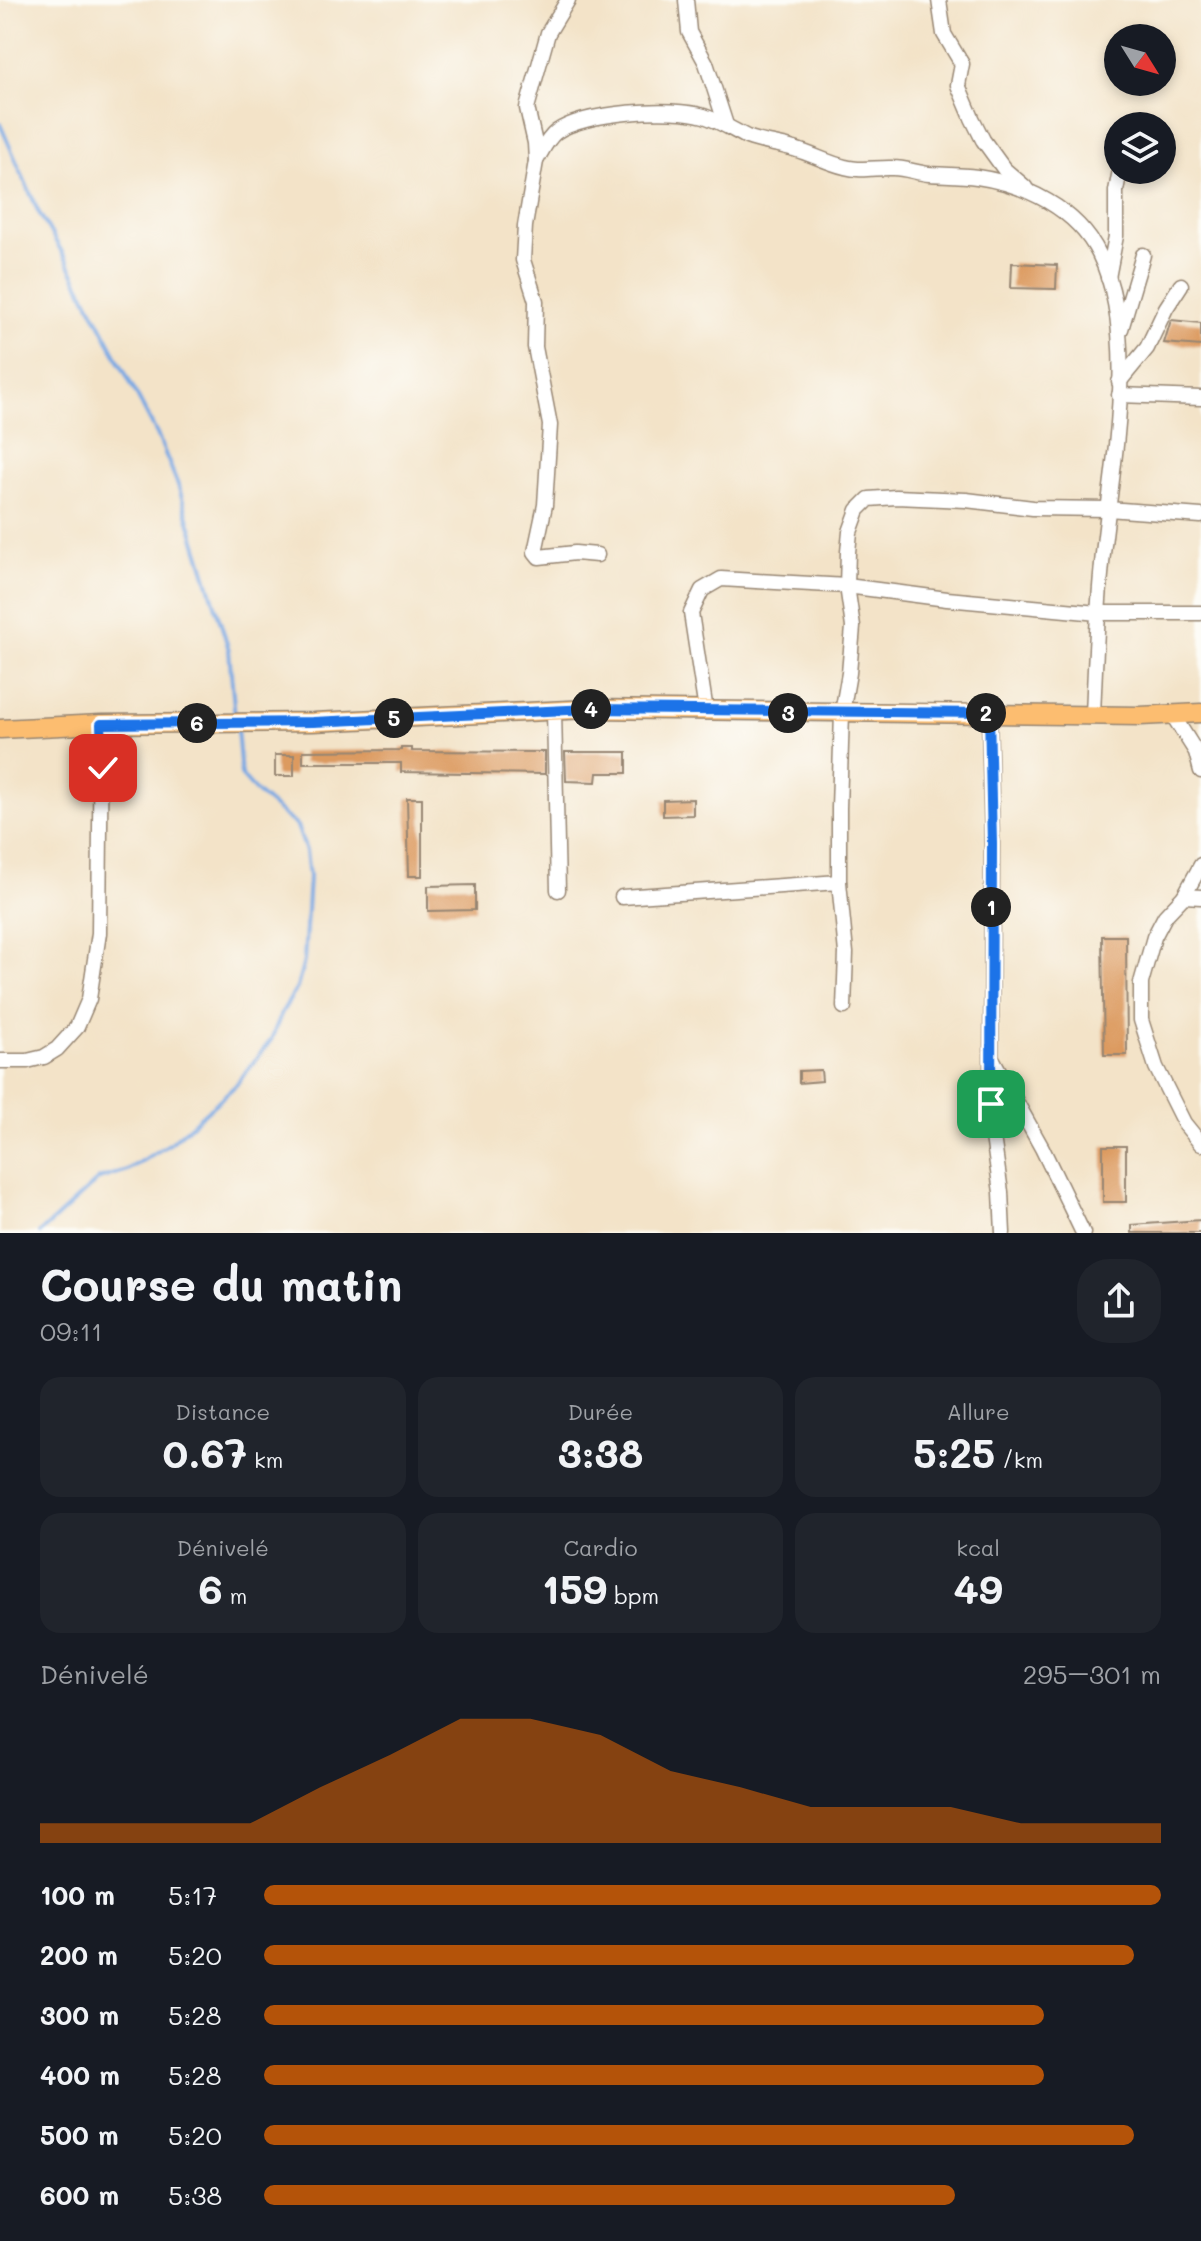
<!DOCTYPE html>
<html lang="fr">
<head>
<meta charset="utf-8">
<style>
	:root { --surface:#171b24; --page:#20242c; --text:#f1f3f6; --muted:#9ea1a6; --accent:#b45309 }
	body { margin:0; font-family:Mali,sans-serif; background:var(--page); color:var(--text); height:100vh; display:flex; flex-direction:column; font-size:30px; white-space:nowrap }
	* { box-sizing:border-box; margin:0 }
	p { font-size:26px; color:var(--muted) }
	.icon { flex:none; width:44px; height:44px; fill:none; stroke:currentColor; stroke-width:2; stroke-linecap:round; stroke-linejoin:round }
	.map { position:relative; height:1233px; overflow:hidden }
	.drawer { display:flex; flex-direction:column; background:var(--surface); flex:1 }
	.drawer>* { flex:none }
	.needle { width:52px; rotate:127deg }
	.tools { position:absolute; left:1104px; top:24px; display:grid; gap:16px }
	.tools a { display:grid; place-items:center; width:72px; height:72px; border-radius:50%; background:var(--surface); box-shadow:0 4px 12px #0003; font-size:40px }
	.pin { position:absolute; display:grid; place-items:center; width:68px; height:68px; color:#fff; margin:-34px; border-radius:16px; box-shadow:0 4px 12px #0006 }
	.km { position:absolute; width:40px; height:40px; margin:-20px; border-radius:50%; background:#222; color:#fff; font-size:22px; line-height:40px; text-align:center }
	.round { display:grid; place-items:center; flex:none; width:84px; height:84px; border-radius:32px; background:var(--page) }
	.head { display:flex; align-items:center; justify-content:space-between; height:136px; padding:0 40px }
	h1 { font-size:44px; font-weight:700; line-height:60px }
	.figures { display:grid; grid-template-columns:repeat(3,1fr); gap:12px; height:136px; padding:8px 40px }
	.figures div { display:grid; align-content:center; border-radius:20px; background:var(--page); text-align:center }
	.figures b { font-size:40px; font-weight:700 }
	.figures small { font-size:22px; font-weight:400 }
	.figures p { font-size:22px }
	.chart { height:224px; padding:16px 40px }
	.chart p { display:flex; justify-content:space-between }
	.chart svg { width:100%; height:144px; margin-top:8px; fill:var(--accent); opacity:.7 }
	ul { padding:0 40px; list-style:none; font-size:26px }
	li { display:grid; grid-template-columns:128px 96px 1fr; align-items:center; height:60px }
	li i { height:20px; border-radius:10px; background:var(--accent) }
	.map>svg:first-child { display:block }
	.lines { fill:none; stroke-linecap:round; stroke-linejoin:round }
	.stream { stroke:#79a8e3; stroke-width:4 }
	.building { fill:#dc9a5f }
	.minor-casing { stroke:#978673; stroke-width:17 }
	.major-casing { stroke:#978673; stroke-width:21 }
	.minor { stroke:#fff; stroke-width:14 }
	.major { stroke:#fcbd6f; stroke-width:18 }
	.route-casing { stroke:#fff; stroke-width:16 }
	.route { stroke:#1a73e8; stroke-width:10 }
</style>
</head>
<body>
<div class="map">
<svg width="1201" height="1233" viewBox="0 0 1201 1233">
	<rect width="100%" height="100%" fill="#fdfcf7"/>
	<filter id="ink" filterUnits="userSpaceOnUse"><feTurbulence type="fractalNoise" baseFrequency=".0125" numOctaves="2"/><feDisplacementMap in="SourceGraphic" scale="16" xChannelSelector="R" yChannelSelector="G"/><feConvolveMatrix kernelMatrix="1 2 1 2 8 2 1 2 1" color-interpolation-filters="sRGB"/></filter>
	<filter id="wash" filterUnits="userSpaceOnUse"><feTurbulence type="fractalNoise" baseFrequency=".006" numOctaves="4" result="noise"/><feDisplacementMap in="SourceGraphic" scale="32" xChannelSelector="R" yChannelSelector="G"/><feGaussianBlur stdDeviation="1.8" result="paint"/><feColorMatrix in="noise" values="0 0 0 0 0 0 0 0 0 0 0 0 0 0 0 0 0 1.4 0 .05"/><feComposite in="paint" operator="in"/></filter>
	<g filter="url(#wash)">
		<rect width="100%" height="100%" fill="#f3e3c8"/>
		<g class="lines">
			<g class="stream">
				<path d="M0,124L38,211L66,259L157,434L178,485L229,650L235,717"/>
				<path d="M40,1233L99,1179L127,1170L171,1143L235,1086L271,1040L282,1012L297,988L304,961L309,877L306,851L297,826L257,793L241,775L237,729"/>
			</g>
		</g>
		<g id="blocks">
			<g class="building">
				<path d="M1012,263L1057,265L1056,289L1011,288Z"/>
				<path d="M1171,320L1201,323V346L1164,343Z"/>
				<path d="M401,748H412V751L545,752V774L401,772V763H303V751L401,750Z"/>
				<path d="M565,752H627V773H597L596,782L566,781Z"/>
				<rect x="275" y="755" width="19" height="21"/>
				<path d="M407,798H422V876H409Z"/>
				<path d="M693,799V815L663,816V800Z"/>
				<path d="M475,885V910L428,911V886Z"/>
				<path d="M1102,936H1126L1127,1055H1104Z"/>
				<path d="M821,1070L822,1081L799,1083V1071Z"/>
				<rect x="1103" y="1146" width="23" height="56"/>
				<path d="M1201,1220V1233H1132V1225Z"/>
			</g>
		</g>
	</g>
	<g filter="url(#ink)">
		<use href="#blocks" fill-opacity="0" stroke="#978673" stroke-width="2"/>
		<g class="lines">
			<defs>
				<g id="minor">
					<path d="M568,0L548,33L527,108L535,143L536,161L525,226L523,260L536,301L535,347L550,425L545,505L535,552L539,557L575,553L597,555"/>
					<path d="M686,0L689,32L706,63L726,125"/>
					<path d="M939,0L944,34L962,64L958,85L972,118L983,140L1004,169L1025,187"/>
					<path d="M536,161C542,151 547,139 556,132C584,112 672,106 704,116C719,121 733,130 747,137C762,143 779,144 794,149C812,154 828,163 845,167C862,172 876,167 893,168C905,168 917,173 929,174C945,175 961,175 977,177C1025,184 1077,209 1099,254C1141,338 1110,474 1102,564C1097,615 1095,665 1093,715"/>
					<path d="M1108,278L1116,236V191L1120,170"/>
					<path d="M1121,329L1143,255"/>
					<path d="M1119,382L1147,348L1166,308L1181,285"/>
					<path d="M1119,395L1201,398"/>
					<path d="M554,711L558,890"/>
					<path d="M706,711L691,613L702,590L721,579L847,586L947,599L1098,613H1201"/>
					<path d="M989,713L992,844L991,1123L1001,1192L1003,1233"/>
					<path d="M1172,714L1196,752L1201,771"/>
					<path d="M1184,896L1201,865"/>
					<path d="M622,897L839,882"/>
					<path d="M1201,897L1184,896L1165,916L1154,937L1141,983V1020L1156,1067L1184,1123L1201,1144"/>
					<path d="M844,1007L846,953L839,882V808L842,713L849,673L853,627L847,586L848,552L850,532L858,510L869,499L896,497L966,500L1033,508L1108,509L1201,516"/>
					<path d="M993,1060L1042,1148L1083,1233"/>
					<path d="M0,1061H27L44,1057L57,1049L77,1027L89,999L99,933L101,724"/>
				</g>
				<path id="major" d="M0,729L101,724L313,722L589,709L1140,716L1201,713"/>
			</defs>
			<use href="#minor" class="minor-casing"/>
			<use href="#major" class="major-casing"/>
			<use href="#minor" class="minor"/>
			<use href="#major" class="major"/>
		</g>
	</g>
	<g class="lines" filter="url(#ink)">
		<defs>
			<path id="route" d="M103,768L101,724L313,722L589,709L989,713L992,844L991,1104"/>
		</defs>
		<use href="#route" class="route-casing"/>
		<use href="#route" class="route"/>
	</g>
</svg>
<div class="tools">
<a><svg class="needle" viewBox="-14 -14 28 28"><path d="M0-13l5 13h-10z" fill="#e53935"/><path d="M0 13l5-13h-10z" fill="#9ea1a6"/></svg></a>
<a><svg class="icon" aria-label="layers" viewBox="0 0 24 24"><path d="M12 4l9 5-9 5-9-5zM3 14l9 5 9-5"/></svg></a>
</div>
<div class="pin" style="left:991px;top:1104px;background:#1e9e55"><svg class="icon" aria-label="arrive" viewBox="0 0 24 24"><path d="M6 21V4h12l-3 4 3 4H6"/></svg></div>
<div class="pin" style="left:103px;top:768px;background:#d93025"><svg class="icon" aria-label="check" viewBox="0 0 24 24"><path d="M5 12l5 5 9-10"/></svg></div>
<b class="km" style="left:991px;top:907px">1</b>
<b class="km" style="left:986px;top:713px">2</b>
<b class="km" style="left:788px;top:713px">3</b>
<b class="km" style="left:591px;top:709px">4</b>
<b class="km" style="left:394px;top:718px">5</b>
<b class="km" style="left:197px;top:723px">6</b>
</div>
<section class="drawer">
<div class="head"><div><h1>Course du matin</h1><p>09:11</p></div><a class="round"><svg class="icon" aria-label="share" viewBox="0 0 24 24"><path d="M12 15V3M7 8l5-5 5 5M5 13v7h14v-7"/></svg></a></div>
<div class="figures">
<div><p>Distance</p><b>0.67<small> km</small></b></div>
<div><p>Durée</p><b>3:38</b></div>
<div><p>Allure</p><b>5:25<small> /km</small></b></div>
</div>
<div class="figures">
<div><p>Dénivelé</p><b>6<small> m</small></b></div>
<div><p>Cardio</p><b>159<small> bpm</small></b></div>
<div><p>kcal</p><b>49</b></div>
</div>
<div class="chart"><p><span>Dénivelé</span>295–301 m</p>
<svg viewBox="0 0 160 44" preserveAspectRatio="none"><path d="M0 44V38L10 38L20 38L30 38L40 27L50 17L60 6L70 6L80 11L90 22L100 27L110 33L120 33L130 33L140 38L150 38L160 38V44z"/></svg>
</div>
<ul>
<li><b>100 m</b>5:17<i style="width:100%"></i></li>
<li><b>200 m</b>5:20<i style="width:97%"></i></li>
<li><b>300 m</b>5:28<i style="width:87%"></i></li>
<li><b>400 m</b>5:28<i style="width:87%"></i></li>
<li><b>500 m</b>5:20<i style="width:97%"></i></li>
<li><b>600 m</b>5:38<i style="width:77%"></i></li>
</ul>
</section>
</body>
</html>
